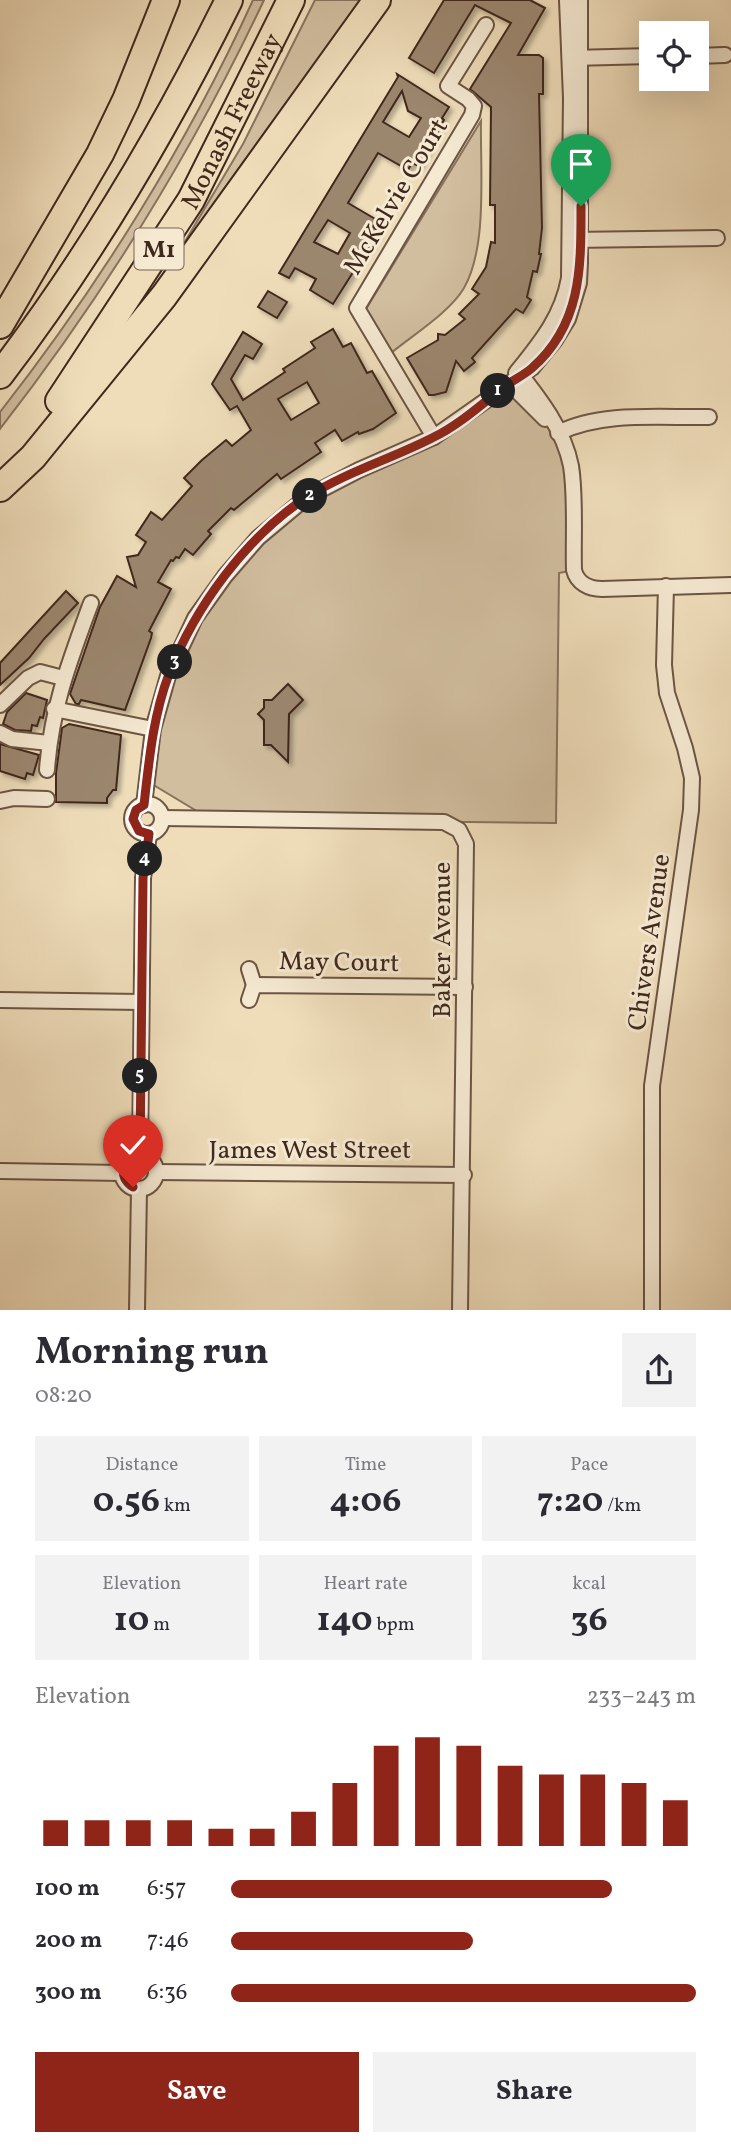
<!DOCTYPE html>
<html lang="en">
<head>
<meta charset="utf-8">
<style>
	:root { --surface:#fff; --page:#f2f2f3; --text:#2b2b33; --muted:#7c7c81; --accent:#8f2418 }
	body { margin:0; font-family:Vollkorn,serif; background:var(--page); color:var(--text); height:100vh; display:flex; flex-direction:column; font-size:26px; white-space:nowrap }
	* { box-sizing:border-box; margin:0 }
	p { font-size:23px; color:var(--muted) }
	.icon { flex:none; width:38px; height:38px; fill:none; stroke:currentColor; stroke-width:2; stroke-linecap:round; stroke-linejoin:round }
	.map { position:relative; height:1310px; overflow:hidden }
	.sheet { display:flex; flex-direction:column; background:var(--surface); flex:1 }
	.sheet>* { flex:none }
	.controls { position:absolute; left:639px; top:21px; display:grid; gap:14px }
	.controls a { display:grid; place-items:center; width:70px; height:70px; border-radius:0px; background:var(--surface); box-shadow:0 7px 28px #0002; font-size:35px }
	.pin { position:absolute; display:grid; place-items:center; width:60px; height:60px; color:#fff; margin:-72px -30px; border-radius:50% 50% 50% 0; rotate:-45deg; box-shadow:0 0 7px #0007 }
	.pin .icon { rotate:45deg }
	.km { position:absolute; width:35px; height:35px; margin:-18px; border-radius:50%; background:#222; color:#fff; font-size:19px; line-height:35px; text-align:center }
	.round { display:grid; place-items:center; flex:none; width:74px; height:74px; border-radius:0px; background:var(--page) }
	.overview { display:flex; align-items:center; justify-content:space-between; height:119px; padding:0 35px }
	h1 { font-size:38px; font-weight:700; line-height:52px }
	.stats { display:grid; grid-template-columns:repeat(3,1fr); gap:10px; height:119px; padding:7px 35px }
	.stats div { display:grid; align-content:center; border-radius:0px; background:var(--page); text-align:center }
	.stats b { font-size:35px; font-weight:700 }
	.stats small { font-size:19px; font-weight:400 }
	.stats p { font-size:19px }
	.chart { height:196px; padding:14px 35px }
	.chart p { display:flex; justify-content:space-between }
	.chart svg { width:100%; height:126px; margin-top:7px; stroke:var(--accent); stroke-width:6 }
	.primary-button { display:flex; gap:14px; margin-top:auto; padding:14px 35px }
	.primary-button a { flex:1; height:80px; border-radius:0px; background:var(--accent); color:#fff; font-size:28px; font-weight:700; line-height:80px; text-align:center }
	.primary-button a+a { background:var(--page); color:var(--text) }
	ul { padding:0 35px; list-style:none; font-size:23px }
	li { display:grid; grid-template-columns:112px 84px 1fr; align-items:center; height:52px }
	li i { height:18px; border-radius:9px; background:var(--accent) }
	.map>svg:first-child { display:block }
	.green { fill:#d1be9f; stroke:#88735e; stroke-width:2 }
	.building { fill:#9b866e; stroke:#40281c; stroke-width:2; fill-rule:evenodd; filter:url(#shadow) }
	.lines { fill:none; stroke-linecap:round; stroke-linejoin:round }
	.minor-casing { stroke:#6c5544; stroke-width:18 }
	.motorway-casing { stroke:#40281c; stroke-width:30 }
	.minor { stroke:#f5e9d2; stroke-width:14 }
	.motorway { stroke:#efddba; stroke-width:26 }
	.route-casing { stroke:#fff; stroke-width:14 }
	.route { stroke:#8f2418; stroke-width:9 }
	.labels { text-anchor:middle; stroke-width:6; stroke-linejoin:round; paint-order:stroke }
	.shield { fill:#f5e9d2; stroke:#766253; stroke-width:2 }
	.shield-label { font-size:24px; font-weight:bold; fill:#40281c }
	.street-label { font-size:26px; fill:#40281c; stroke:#f5e9d2 }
</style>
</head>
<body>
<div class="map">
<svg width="731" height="1310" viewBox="0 0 731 1310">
	<defs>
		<filter id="shadow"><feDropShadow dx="3.5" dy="3.5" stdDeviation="2" flood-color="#0004"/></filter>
	</defs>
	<rect width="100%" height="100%" fill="#efddba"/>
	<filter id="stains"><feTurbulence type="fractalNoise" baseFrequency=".00286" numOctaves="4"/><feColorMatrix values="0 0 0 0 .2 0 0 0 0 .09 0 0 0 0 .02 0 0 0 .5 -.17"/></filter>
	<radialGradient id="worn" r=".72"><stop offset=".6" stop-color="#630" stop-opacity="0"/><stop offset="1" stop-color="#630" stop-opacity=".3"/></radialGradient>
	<g class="green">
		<path d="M253,0H264C192,153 104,295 0,429V412C98,287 187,145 253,0Z"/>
		<path d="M315,0H363L171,265L243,144Z"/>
		<path d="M481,121C480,169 488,246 464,288C450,312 413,335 391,353L366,309Z"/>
		<path d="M509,383L558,433L566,450L574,570L559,573L556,823L210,819L147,781L168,676L225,576L307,497L434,437Z"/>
	</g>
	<g class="building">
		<path d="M444,0H530L545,8L518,55H539L543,58V94H539L542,228L539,254H541L537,272L533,271L527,297L531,300L523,313L516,309L472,358L475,362L464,371L456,361L446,392L434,395H429L407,358L438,340V334L445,335L465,319L459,314L479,294L472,289L486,267L491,242L495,243V205H490L491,107L470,89L511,23L475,5L434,73L409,58Z"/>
		<path d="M397,74L449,107L442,118L444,120L419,166L412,163L408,170L378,153L348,203L377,220L373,227L379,231L333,304L310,290L316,279L295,268L289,278L279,273L398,77ZM402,91L408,111L421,118L409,137L383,122ZM328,220L350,233L338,254L314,242Z"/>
		<path d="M268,291L287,302L277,318L258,307Z"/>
		<path d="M333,329L343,347L351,343L367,373L372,371L396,413L373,429L359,434L358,432L342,441L335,430L315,443L321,452L281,479L277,474L234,510L231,508L208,531L211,534L193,555L185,549L179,558L176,557L173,561L171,560L158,582L171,589L149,631L152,633L151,638L125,710L81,700L79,704H76L70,694L100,607L117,576L136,587L127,557L138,555L146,542L136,535L151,512L162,520L192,486L184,478L202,460L226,440L232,446L251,430L237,406L230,410L212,384L243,332L262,344L253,359L245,355L231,379L243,400L285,372L283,369L315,348L311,342ZM307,382L319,403L291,420L278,399Z"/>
		<path d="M66,591L78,603L44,639L29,658L0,685V663Z"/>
		<path d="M288,684L303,700L289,714L288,762L271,745H264V720L258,714L264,708V700H272Z"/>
		<path d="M26,693L47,700L43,718L40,717L37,726L32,725L31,731L15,730L3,724L7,712Z"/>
		<path d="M69,724L121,735L116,790H113L107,798V803L56,802V773L62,728Z"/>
		<path d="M0,744L39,755L33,775L27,773L25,779L0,771Z"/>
	</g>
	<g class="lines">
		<defs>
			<g id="minor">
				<path d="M696,56L725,55"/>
				<path d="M572,58L651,56"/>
				<path d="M571,240L717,238"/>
				<path d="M518,371C540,399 564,430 571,466C576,497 573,539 574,570C577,583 589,589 602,589L731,585"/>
				<path d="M516,373C540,343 562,317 569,278L571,98L567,0"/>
				<path d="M509,383L545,419"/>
				<path d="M558,433C602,411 661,418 709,417"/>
				<path d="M434,437L357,308L472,115L474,106L468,99L448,86L486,25"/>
				<path d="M0,705L28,678L40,672L63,678"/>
				<path d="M54,709L153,729"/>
				<path d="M0,733L12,739L49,743"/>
				<path d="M47,770C51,709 70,660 91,603"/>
				<path d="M0,801L14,798L47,799"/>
				<circle cx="147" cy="819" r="15"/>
				<path d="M144,805L153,729L168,676L195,618L225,576L258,538L307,497L359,470L434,437L532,368L555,340L568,319L579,283L580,263V0"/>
				<path d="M162,818L444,822L459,830L466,844L460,1310"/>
				<path d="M249,969L254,985"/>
				<path d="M0,1000L141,1002"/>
				<path d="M249,1000L254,985L465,987"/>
				<path d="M140,1155L143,878L149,834"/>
				<circle cx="139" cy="1172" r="17"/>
				<path d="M0,1171L122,1173"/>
				<path d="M156,1172L464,1175"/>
				<path d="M137,1310L139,1189"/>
				<path d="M652,1310V1086L691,810L692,778L685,748L667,693L664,665L666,586"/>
			</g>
			<g id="motorway">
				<path d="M0,325L100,154L126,100L166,0"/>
				<path d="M0,375C89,258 164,132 229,0"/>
				<path id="s1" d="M59,401L191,200L291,0"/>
				<path d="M0,488L33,457L164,296L377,0"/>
			</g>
		</defs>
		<use href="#minor" class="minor-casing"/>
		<use href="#motorway" class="motorway-casing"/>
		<use href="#minor" class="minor"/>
		<use href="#motorway" class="motorway"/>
	</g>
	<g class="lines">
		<defs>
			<path id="route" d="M133,1187C117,1177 122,1159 140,1155L143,878L149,834L139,831L133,819L136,810L144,805C149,761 153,716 169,674C195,607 246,537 307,497C346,472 391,459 432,438C457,426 480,406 501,389C511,381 523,376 532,368C582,324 581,267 581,206"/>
		</defs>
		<use href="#route" class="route-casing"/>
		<use href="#route" class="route"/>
	</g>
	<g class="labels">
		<rect class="shield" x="134.5" y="228.5" width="49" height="41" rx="5"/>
		<g class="shield-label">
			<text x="159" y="257">M1</text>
		</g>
		<g class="street-label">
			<text dy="9" stroke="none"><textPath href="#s1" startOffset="329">Monash Freeway</textPath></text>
			<text transform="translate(395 196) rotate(-59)" y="9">McKelvie Court</text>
			<text transform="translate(441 940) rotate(-90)" y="9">Baker Avenue</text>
			<text transform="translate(648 942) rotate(-82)" y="9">Chivers Avenue</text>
			<text transform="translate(339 961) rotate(1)" y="9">May Court</text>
			<text x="310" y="1158">James West Street</text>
		</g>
	</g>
	<rect width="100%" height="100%" filter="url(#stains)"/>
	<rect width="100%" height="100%" fill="url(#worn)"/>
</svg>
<div class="controls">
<a><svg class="icon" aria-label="locate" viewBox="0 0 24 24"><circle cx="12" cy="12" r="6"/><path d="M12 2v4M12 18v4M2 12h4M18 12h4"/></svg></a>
</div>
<div class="pin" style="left:581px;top:206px;background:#1e9e55"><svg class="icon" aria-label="arrive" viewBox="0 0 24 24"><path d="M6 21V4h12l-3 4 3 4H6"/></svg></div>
<div class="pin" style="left:133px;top:1187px;background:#d93025"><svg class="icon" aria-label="check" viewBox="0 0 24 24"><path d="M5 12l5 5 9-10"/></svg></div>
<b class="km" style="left:498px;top:391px">1</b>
<b class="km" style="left:310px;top:496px">2</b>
<b class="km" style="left:175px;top:662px">3</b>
<b class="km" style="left:145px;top:859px">4</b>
<b class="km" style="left:140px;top:1076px">5</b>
</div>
<section class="sheet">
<div class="overview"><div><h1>Morning run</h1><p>08:20</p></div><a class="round"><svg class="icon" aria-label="share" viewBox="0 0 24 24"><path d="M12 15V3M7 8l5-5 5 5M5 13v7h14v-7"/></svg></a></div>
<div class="stats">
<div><p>Distance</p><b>0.56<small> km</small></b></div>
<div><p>Time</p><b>4:06</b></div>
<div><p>Pace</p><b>7:20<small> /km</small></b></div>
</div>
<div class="stats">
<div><p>Elevation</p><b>10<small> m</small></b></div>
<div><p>Heart rate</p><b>140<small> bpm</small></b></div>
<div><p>kcal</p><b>36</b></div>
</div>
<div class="chart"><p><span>Elevation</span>233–243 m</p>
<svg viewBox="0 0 160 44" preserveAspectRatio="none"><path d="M5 44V35M15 44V35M25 44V35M35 44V35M45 44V38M55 44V38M65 44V32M75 44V22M85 44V9M95 44V6M105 44V9M115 44V16M125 44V19M135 44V19M145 44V22M155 44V28"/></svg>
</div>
<ul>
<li><b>100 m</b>6:57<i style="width:82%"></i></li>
<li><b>200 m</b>7:46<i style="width:52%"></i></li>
<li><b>300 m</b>6:36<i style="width:100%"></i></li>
</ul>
<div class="primary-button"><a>Save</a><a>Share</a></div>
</section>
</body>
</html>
